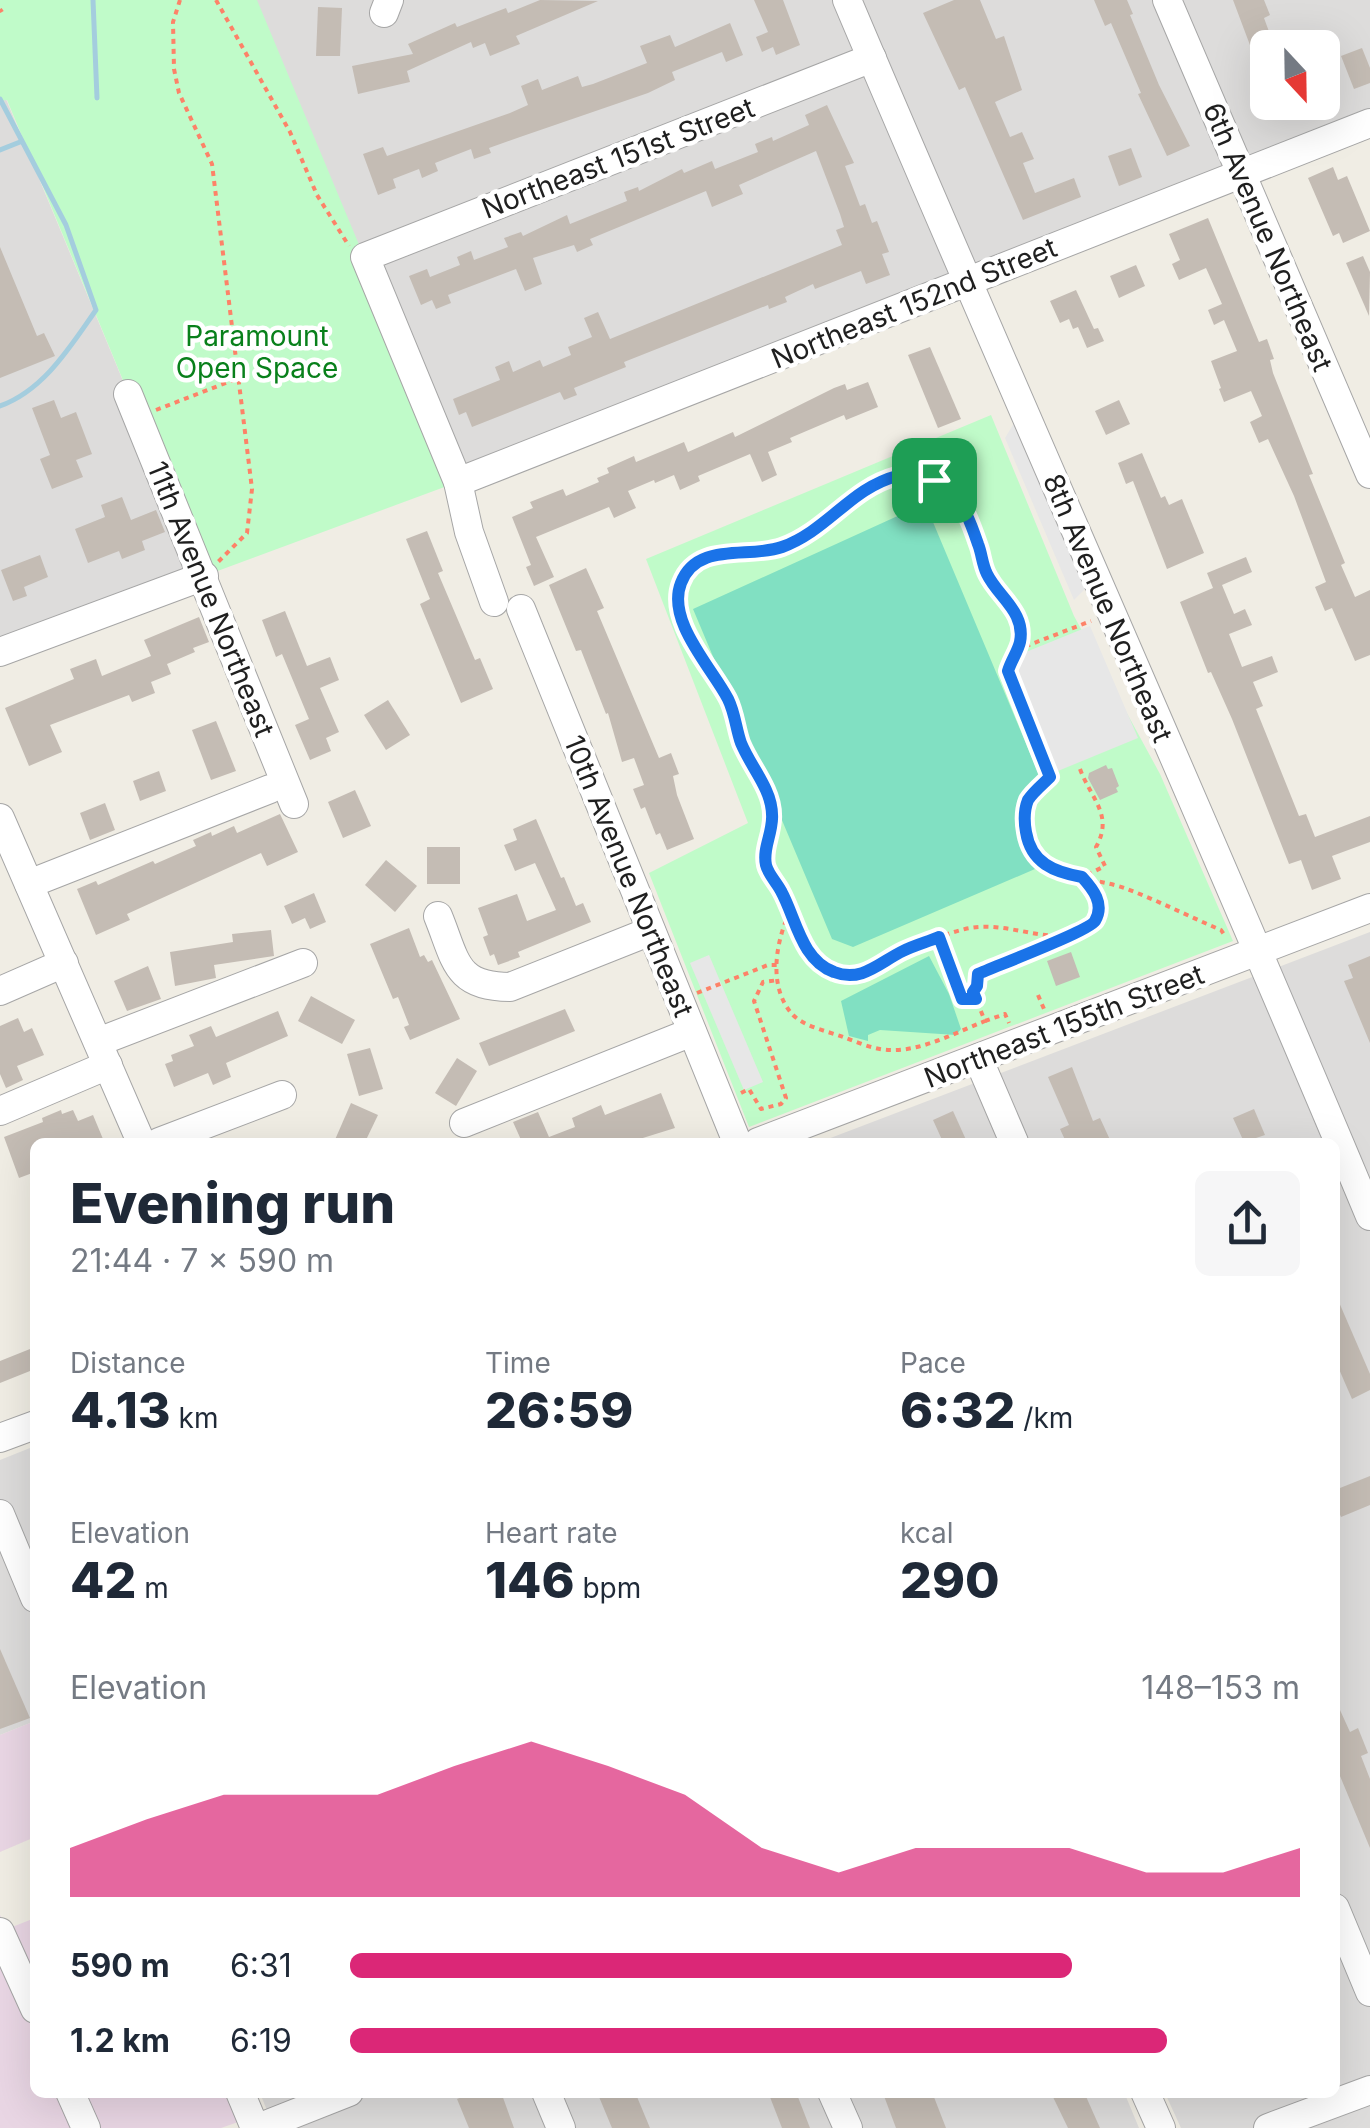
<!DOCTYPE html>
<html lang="en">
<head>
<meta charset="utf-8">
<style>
	:root { --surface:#fff; --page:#f6f6f7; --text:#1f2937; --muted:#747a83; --accent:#db2777 }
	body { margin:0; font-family:Inter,sans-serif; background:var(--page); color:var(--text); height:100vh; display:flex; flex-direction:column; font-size:38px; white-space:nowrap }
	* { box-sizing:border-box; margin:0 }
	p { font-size:32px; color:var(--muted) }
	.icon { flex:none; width:55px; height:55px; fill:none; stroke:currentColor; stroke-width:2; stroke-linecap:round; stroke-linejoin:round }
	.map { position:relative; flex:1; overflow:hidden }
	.drawer { position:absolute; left:30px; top:1138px; width:1310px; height:960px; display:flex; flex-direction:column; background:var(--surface); border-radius:15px; box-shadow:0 10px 40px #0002 }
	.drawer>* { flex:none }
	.needle { width:65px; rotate:158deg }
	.buttons { position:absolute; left:1250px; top:30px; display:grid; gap:20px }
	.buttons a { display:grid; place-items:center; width:90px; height:90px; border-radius:15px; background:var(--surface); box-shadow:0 10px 40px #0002; font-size:50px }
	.pin { position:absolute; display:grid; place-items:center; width:85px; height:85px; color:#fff; margin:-42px; border-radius:20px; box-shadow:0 5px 15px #0006 }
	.round { display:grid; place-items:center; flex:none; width:105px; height:105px; border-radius:15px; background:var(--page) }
	.overview { display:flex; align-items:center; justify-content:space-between; height:170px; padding:0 40px }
	h1 { font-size:55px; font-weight:800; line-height:75px }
	.stats { display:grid; grid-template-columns:repeat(3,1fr); gap:15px; height:170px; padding:10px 40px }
	.stats div { display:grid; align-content:center }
	.stats b { font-size:50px; font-weight:800 }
	.stats small { font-size:28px; font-weight:400 }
	.stats p { font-size:28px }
	.chart { height:280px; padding:20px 40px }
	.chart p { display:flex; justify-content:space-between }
	.chart svg { width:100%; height:180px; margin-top:10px; fill:var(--accent); opacity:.7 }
	ul { padding:0 40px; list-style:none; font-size:32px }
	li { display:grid; grid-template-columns:160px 120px 1fr; align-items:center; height:75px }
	li i { height:25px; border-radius:12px; background:var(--accent) }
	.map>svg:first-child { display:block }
	.residential { fill:#dddcdb; fill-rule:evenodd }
	.industrial { fill:#e9d6e4 }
	.park { fill:#c0fbc9 }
	.pitch { fill:#81e0c2 }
	.parking { fill:#e7e7e7 }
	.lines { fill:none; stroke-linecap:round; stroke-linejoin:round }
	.stream { stroke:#a4cdde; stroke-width:5 }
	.building { fill:#c4bcb4 }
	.minor-casing { stroke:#a6a6a6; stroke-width:30 }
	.path { stroke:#fd8268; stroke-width:4; stroke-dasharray:5 5; stroke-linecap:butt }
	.minor { stroke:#fff; stroke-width:28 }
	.route-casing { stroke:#fff; stroke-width:20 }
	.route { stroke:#1a73e8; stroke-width:12 }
	.labels { text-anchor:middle; stroke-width:9; stroke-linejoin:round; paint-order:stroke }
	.street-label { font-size:28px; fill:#1f1f1f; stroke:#fff }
	.park-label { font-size:28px; fill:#09801b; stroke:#fff }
</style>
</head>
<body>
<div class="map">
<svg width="1370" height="2128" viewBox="0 0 1370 2128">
	<rect width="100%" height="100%" fill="#f0ede4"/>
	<g class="residential">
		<path d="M255,0H1370V124L458,482ZM1268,48H1322V102H1268Z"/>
		<path d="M6,99L204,576L0,647V101Z"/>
		<path d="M1370,932V2128H1181L1165,2093L1335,2092V1142H820Z"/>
		<path d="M35,1446V1721L0,1735V1460Z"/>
		<path d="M1124,2092L1139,2128H274L260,2093Z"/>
	</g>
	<g class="industrial">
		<path d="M35,1721V1837L0,1852V1735Z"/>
		<path d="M0,1915L7,1929L35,1918V2092L228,2093L241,2121L221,2128H0Z"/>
	</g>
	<g class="park">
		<path d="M0,0H257L458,482L204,576L7,100L0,101Z"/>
		<path d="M991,415L1074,616L1160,774L1233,941L749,1127L649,873L748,823L646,559Z"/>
	</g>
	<g class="pitch">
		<path d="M913,509L930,515L1040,777C1009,798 1010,844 1035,869L853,947L832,939L693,609Z"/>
		<path d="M929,956L949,994L961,1029L956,1035L880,1030L868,1035V1041L849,1036L841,1001Z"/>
	</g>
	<g class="parking">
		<path d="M1017,418L1088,586L1074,600L1005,438Z"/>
		<path d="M1090,626L1138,738L1053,773L1012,674L1021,654Z"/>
		<path d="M709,955L763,1082L744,1090L690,963Z"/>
	</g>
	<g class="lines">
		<g class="stream">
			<path d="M93,0L97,98"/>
			<path d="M0,99L66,225L96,310C70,347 44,390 0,406"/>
			<path d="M0,150L20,142"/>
		</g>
	</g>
	<g class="building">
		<path d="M540,0L598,1L516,36L520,44L490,56L485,43L473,48L471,42L407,71L410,82L358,94L352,66L413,54L408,44L455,23L457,27L506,8L508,13Z"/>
		<path d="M754,0H783L800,45L776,55L773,47L762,52L756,37L768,32Z"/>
		<path d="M954,0H980L996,39L1004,36L1022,90L995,102L1010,137L1022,132L1034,159L1023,163L1035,193L1074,178L1081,197L1023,220L965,87L959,90L923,13Z"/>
		<path d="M1094,0H1127L1133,14L1130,15L1159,85L1190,146L1167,156L1138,94L1141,93L1111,23L1105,26Z"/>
		<path d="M1233,0H1264L1270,15L1264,18L1275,48H1268V93Z"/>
		<path d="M318,7L342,8L340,56H316Z"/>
		<path d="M730,23L743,55L726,62L722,52L672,72L675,80L648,93L520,137L489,148L491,153L474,159L471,149L435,163L438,171L422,178L419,169L393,179L396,188L378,195L363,154L383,147L387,156L510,113L528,105L521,86L538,79L542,90L578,76L582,87L593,84L647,63L640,46L670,35L675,47Z"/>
		<path d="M1362,48L1370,68V83L1354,89L1341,56Z"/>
		<path d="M827,105L854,163L845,166L860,206L865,204L872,223L877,221L889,252L882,254L890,275L866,284L861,271L815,289L813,284L785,297L787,302L769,309L768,305L624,362L626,367L574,388L577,395L564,400L560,392L472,427L466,412L459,415L453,399L500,380L495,367L509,361L513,372L540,360L543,367L571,355L568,347L592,337L584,318L598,312L610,339L842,245L836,230L844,227L840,214L816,151L739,185L743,194L712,207L706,191L590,239L593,245L577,252L574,245L533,258L542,284L525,291L516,269L448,295L451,303L436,309L432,300L421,305L409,276L427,269L430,277L460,265L457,257L471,251L474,260L508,247L504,238L521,232L523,236L567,215L570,224L627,201L624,192L638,187L639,191L682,169L684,173L712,161L715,169L758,152L755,144L772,137L773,141L809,125L805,115Z"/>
		<path d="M1131,148L1142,177L1119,186L1108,156Z"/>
		<path d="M1333,167L1338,180L1347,176L1370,231L1343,243L1339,233L1333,236L1308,178Z"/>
		<path d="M1208,218L1259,342L1267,339L1274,359L1270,360L1273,373L1313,474L1309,475L1345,563L1341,565L1355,597L1370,590V655L1355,661L1332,608L1325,611L1315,587L1326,582L1294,496L1268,439L1259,443L1250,422L1262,416L1251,391L1224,402L1219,389L1221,388L1211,361L1237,351L1224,320L1214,325L1208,310L1222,304L1206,268L1179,280L1172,264L1180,260L1169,234Z"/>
		<path d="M0,247L37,336L44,333L55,356L0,378Z"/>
		<path d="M1363,256L1370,272L1369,316L1346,263Z"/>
		<path d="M1136,265L1145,286L1119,298L1110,276Z"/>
		<path d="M1076,290L1094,329L1098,328L1104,341L1087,348L1078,327L1073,329L1069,319L1060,323L1050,301Z"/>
		<path d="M930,347L961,419L938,428L908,355Z"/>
		<path d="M868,382L878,407L846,420L844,415L790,438L792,442L768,452L777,475L762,482L750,454L698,476L700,481L680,490L674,475L655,483L654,480L628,491L636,508L614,518L609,507L536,537L554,577L534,586L526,567L531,565L512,517L533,508L530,502L563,489L566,496L599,482L597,478L609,473L607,468L634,456L636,462L684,442L688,452L733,432L735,437L834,388L845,384L847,390Z"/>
		<path d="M54,400L61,418L76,412L92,454L76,460L83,477L52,489L40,459L50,455L32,408Z"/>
		<path d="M1119,400L1130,424L1106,435L1095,411Z"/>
		<path d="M1142,453L1161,498L1165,496L1169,505L1182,499L1204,553L1167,569L1133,481L1126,484L1118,463Z"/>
		<path d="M122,497L131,520L156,510L165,532L142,541L145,550L122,559L119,551L88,563L75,529L105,517L101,505Z"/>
		<path d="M427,531L443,571L438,573L475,660L480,658L493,689L461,703L420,604L430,599L406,539Z"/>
		<path d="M40,555L48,577L24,587L27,596L13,601L1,570Z"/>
		<path d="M1246,557L1252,572L1222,585L1234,614L1245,609L1252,625L1229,634L1242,667L1272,656L1278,672L1253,682L1263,706L1256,709L1299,816L1306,814L1315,837L1370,816V842L1332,856L1341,879L1312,890L1301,860L1289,864L1232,719L1211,672L1208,673L1180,602L1213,588L1207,573Z"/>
		<path d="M586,568L604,608L597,611L659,758L671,753L679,774L673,776L677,795L694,839L667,850L660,833L656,835L645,807L641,809L633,789L644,785L634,758L622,762L608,713L606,714L581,650L576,651L549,585Z"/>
		<path d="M285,611L307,666L330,657L339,680L320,688L339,732L326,738L331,751L310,760L295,725L309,719L282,654L276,657L262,620Z"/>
		<path d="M199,617L209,642L193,648L195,652L167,664L171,674L151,682L155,693L132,702L129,695L50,725L62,752L29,766L5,708L74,679L70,669L96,659L102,676L151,656L144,640Z"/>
		<path d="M388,700L410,735L386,750L364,715Z"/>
		<path d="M216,721L236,771L211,780L192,730Z"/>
		<path d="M1106,765L1108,769L1112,768L1119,786L1116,788L1118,792L1100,800L1088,778L1089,773Z"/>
		<path d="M159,771L166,791L140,801L133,781Z"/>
		<path d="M355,790L371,826L343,838L328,802Z"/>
		<path d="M105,803L115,830L90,840L80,813Z"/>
		<path d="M280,814L298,852L267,866L261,853L127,914L130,920L96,935L77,889L96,881L98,885L153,861L155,864L196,846L193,840L211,832L212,836L234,826L237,833Z"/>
		<path d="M536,819L561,878L564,877L576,906L583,903L591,922L518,952L520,957L498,965L494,954L490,956L483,937L488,935L478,908L517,894L527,921L556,910L535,863L515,871L504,845L517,840L513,829Z"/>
		<rect x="427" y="847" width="33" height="37"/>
		<path d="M386,860L417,886L395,912L365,885Z"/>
		<path d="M314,893L326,922L310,929L305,918L292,924L284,906Z"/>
		<path d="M409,928L420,957L424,955L428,962L432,960L460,1019L410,1040L404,1027L409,1025L398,997L393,999L370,944Z"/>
		<path d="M271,930L274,956L214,965L216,978L175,986L170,952L233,942L232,934Z"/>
		<path d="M1071,952L1080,977L1056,986L1047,961Z"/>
		<path d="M1370,956V1043L1344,981L1353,978L1348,965Z"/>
		<path d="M148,966L161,999L127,1011L114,981Z"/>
		<path d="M311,996L355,1020L342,1044L298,1021Z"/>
		<path d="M565,1009L575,1031L489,1066L479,1043Z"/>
		<path d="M278,1011L288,1036L226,1063L231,1077L213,1085L208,1073L174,1087L165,1064L173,1061L171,1055L194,1046L189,1035L211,1026L216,1037Z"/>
		<path d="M18,1018L24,1032L32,1028L44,1055L17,1066L23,1080L6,1088L0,1074V1026Z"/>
		<path d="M370,1048L383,1089L359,1096L347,1054Z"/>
		<path d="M457,1058L477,1071L456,1106L435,1093Z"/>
		<path d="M1072,1067L1093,1121L1100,1118L1111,1142H1066L1060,1129L1069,1125L1048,1077Z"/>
		<path d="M661,1093L675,1128L630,1142H522L513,1122L538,1112L549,1137L575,1127L572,1118L601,1105L605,1115Z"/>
		<path d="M351,1103L378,1115L365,1142H334Z"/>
		<path d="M1254,1109L1265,1135L1244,1142L1233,1118Z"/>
		<path d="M61,1110L62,1114L73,1110L78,1121L93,1115L103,1139L94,1142H35V1172L19,1178L4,1137L43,1122L42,1118Z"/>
		<path d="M953,1111L967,1142H943L933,1120Z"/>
		<path d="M1335,1293L1370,1374V1390L1352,1399L1335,1360Z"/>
		<path d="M35,1347V1369L0,1383V1361Z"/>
		<path d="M1370,1476V1505L1341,1517L1335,1503V1490Z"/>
		<path d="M0,1649L30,1718L0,1729Z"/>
		<path d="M1335,1699L1350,1732L1358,1728L1368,1753L1361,1756L1370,1779V1848L1335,1764Z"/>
		<path d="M474,2092H501L514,2128H469L457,2099Z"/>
		<path d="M597,2092H635L650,2128H612Z"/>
		<path d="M768,2092H796L810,2128H782Z"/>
		<path d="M893,2092H932L946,2128H896L884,2096Z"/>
		<path d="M1064,2092H1084L1100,2128H1068L1053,2097Z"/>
	</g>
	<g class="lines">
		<defs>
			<g id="minor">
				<path d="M847,0C1019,406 1200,809 1370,1216"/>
				<path d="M1167,0L1370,474"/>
				<path d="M384,13L389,0"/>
				<path d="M128,394L294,804"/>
				<path d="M458,482L1370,123"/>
				<path d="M494,602L469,532L458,482L365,257L872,58"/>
				<path d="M521,609L737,1142"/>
				<path d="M0,652L204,576"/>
				<path d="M0,818L141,1142"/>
				<path d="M29,884L270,789"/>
				<path d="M438,916C456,960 455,987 510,987L651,931"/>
				<path d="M0,991L64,963"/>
				<path d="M98,1042L303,963"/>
				<path d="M978,1058L1014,1142"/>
				<path d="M0,1111L108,1065"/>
				<path d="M464,1123L692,1032"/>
				<path d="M159,1142L282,1095"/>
				<path d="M758,1142L1370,908"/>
				<path d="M0,1438L35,1425"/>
				<path d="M0,1514L35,1598"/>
				<path d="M1335,1908L1370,1992"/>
				<path d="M0,1932L35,2009"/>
				<path d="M70,2092L86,2128"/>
				<path d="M240,2092L255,2128"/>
				<path d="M546,2092L561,2128"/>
				<path d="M832,2092L848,2128"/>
				<path d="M1145,2092L1161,2128"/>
				<path d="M258,2128L349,2092"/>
				<path d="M1268,2128L1370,2090"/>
			</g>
		</defs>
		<use href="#minor" class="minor-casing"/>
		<g class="path">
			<path d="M180,0L173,22L174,69L179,93L212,164L252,489L247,533L218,562"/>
			<path d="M216,0L290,132L317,195L349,246"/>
			<path d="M0,9L2,12"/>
			<path d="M156,410L236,379"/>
			<path d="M1016,650L1091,621"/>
			<path d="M1080,769C1091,799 1114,815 1096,847L1105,866L1083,877C1104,901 1105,935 1064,936C1031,937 999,921 965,929C945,934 925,942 906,950C882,960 865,982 836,973C803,962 796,919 782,892C777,883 771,875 766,866C766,845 776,827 771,806C767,783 750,765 742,744C736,730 735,714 728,700C711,666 675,634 679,591C684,541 754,559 788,544C840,522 870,461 934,480C970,491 974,540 985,569C994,595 1027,610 1020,643C1018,652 1011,661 1008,671L1050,777C1033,794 1022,806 1026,831C1033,880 1090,875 1127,889C1159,901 1190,917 1221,930L1225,936"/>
			<path d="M790,911C776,941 767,987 793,1015C805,1027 827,1031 843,1037C857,1042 872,1049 888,1050C920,1052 955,1033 985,1021L973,992L977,987L978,974L1064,936"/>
			<path d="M939,937L963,999H976"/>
			<path d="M697,993L768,965H777"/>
			<path d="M1038,995L1044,1009"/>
			<path d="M985,1021L1005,1014L1009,1023"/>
			<path d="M741,1093L749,1089L761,1109L781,1104L786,1098L754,1001L763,982L779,980"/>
		</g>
		<use href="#minor" class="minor"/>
	</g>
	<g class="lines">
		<defs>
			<path id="route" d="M897,476C951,480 961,494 978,544C982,554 982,564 987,574C998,597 1026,612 1020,642C1018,651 1011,661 1008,671L1050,777C1043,784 1033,792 1028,800C1024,810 1024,821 1026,832C1031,863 1054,872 1082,877C1093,889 1105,904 1095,921C1089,931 996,966 978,974L977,986L973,992L976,999H962L939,937C927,942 915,945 903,951C880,962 862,983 834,972C801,960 796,918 781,891C777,883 768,874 766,865C761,842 782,825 766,790C759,774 748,760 741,743C736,729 735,713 728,699C712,668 666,621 681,583C697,541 749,559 782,547C827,531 851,488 897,476Z"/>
		</defs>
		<use href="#route" class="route-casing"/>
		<use href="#route" class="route"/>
	</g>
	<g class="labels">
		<g class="street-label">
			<text transform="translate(618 158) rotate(-21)" y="10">Northeast 151st Street</text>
			<text transform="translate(1268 237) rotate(67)" y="10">6th Avenue Northeast</text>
			<text transform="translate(914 303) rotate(-22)" y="10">Northeast 152nd Street</text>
			<text transform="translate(211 599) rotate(68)" y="10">11th Avenue Northeast</text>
			<text transform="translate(1108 608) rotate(67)" y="10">8th Avenue Northeast</text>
			<text transform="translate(629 876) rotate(68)" y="10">10th Avenue Northeast</text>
			<text transform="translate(1064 1026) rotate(-21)" y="10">Northeast 155th Street</text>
		</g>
		<g class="park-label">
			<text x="257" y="346">Paramount<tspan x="257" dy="32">Open Space</tspan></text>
		</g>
	</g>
</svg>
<div class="buttons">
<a><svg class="needle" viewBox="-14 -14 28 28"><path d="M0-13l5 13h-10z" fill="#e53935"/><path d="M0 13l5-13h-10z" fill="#747a83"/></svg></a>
</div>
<div class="pin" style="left:934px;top:480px;background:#1e9e55"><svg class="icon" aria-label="arrive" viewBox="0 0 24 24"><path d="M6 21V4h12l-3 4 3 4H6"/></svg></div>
<section class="drawer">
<div class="overview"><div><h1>Evening run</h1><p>21:44 · 7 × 590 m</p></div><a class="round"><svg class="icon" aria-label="share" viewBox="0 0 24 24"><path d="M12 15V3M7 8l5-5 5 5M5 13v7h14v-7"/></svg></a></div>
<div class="stats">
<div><p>Distance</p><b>4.13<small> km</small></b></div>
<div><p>Time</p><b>26:59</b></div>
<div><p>Pace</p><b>6:32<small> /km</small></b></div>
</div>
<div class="stats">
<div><p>Elevation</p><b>42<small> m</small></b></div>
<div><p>Heart rate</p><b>146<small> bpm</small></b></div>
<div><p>kcal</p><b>290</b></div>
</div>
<div class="chart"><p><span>Elevation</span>148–153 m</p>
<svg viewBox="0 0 160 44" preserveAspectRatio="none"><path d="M0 44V32L10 25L20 19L30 19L40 19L50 12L60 6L70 12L80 19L90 32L100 38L110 32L120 32L130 32L140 38L150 38L160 32V44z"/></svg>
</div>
<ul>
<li><b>590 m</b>6:31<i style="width:76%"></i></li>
<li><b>1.2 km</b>6:19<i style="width:86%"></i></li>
</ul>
</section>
</div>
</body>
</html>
